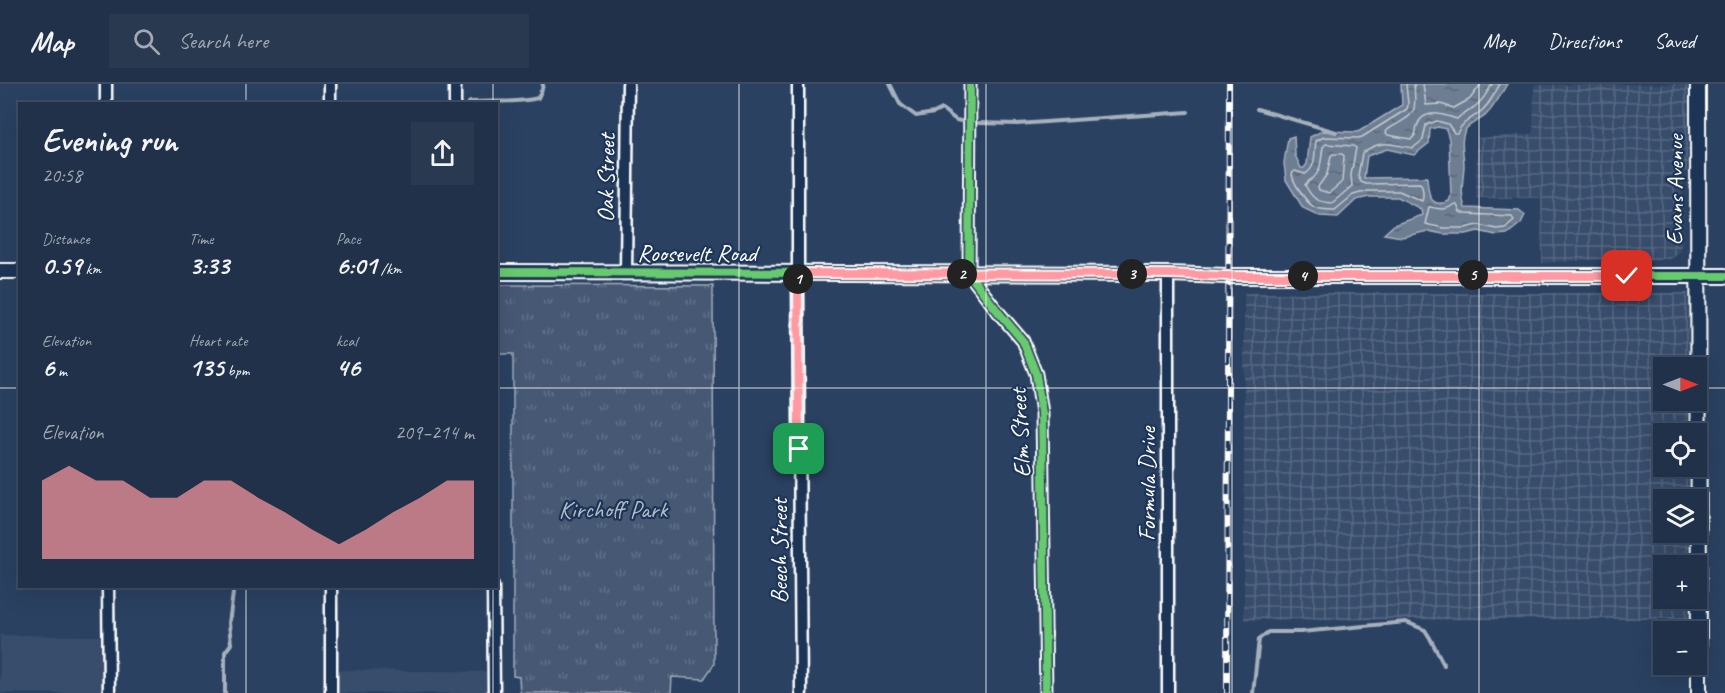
<!DOCTYPE html>
<html lang="en">
<head>
<meta charset="utf-8">
<style>
	:root { --surface:#203149; --page:#283950; --text:#f1f3f6; --muted:#a2a9b4; --line:#3d4c61; --accent:#ff9aa2 }
	body { margin:0; font-family:Caveat,sans-serif; background:var(--page); color:var(--text); height:100vh; display:flex; flex-direction:column; font-size:22px; white-space:nowrap }
	* { box-sizing:border-box; margin:0 }
	p { font-size:20px; color:var(--muted) }
	.icon { flex:none; width:33px; height:33px; fill:none; stroke:currentColor; stroke-width:2; stroke-linecap:round; stroke-linejoin:round }
	.map { position:relative; flex:1; overflow:hidden }
	.details { position:absolute; left:18px; top:18px; width:480px; height:486px; display:flex; flex-direction:column; background:var(--surface); border-radius:0px; box-shadow:0 6px 24px #0002,0 0 0 2px var(--line) }
	.details>* { flex:none }
	.needle { width:39px; rotate:90deg }
	.tools { position:absolute; left:1653px; top:273px; display:grid; gap:12px }
	.tools a { display:grid; place-items:center; width:54px; height:54px; border-radius:0px; background:var(--surface); box-shadow:0 6px 24px #0002,0 0 0 2px var(--line); font-size:30px }
	.pin { position:absolute; display:grid; place-items:center; width:51px; height:51px; color:#fff; margin:-26px; border-radius:12px; box-shadow:0 3px 9px #0006 }
	.km { position:absolute; width:30px; height:30px; margin:-15px; border-radius:50%; background:#222; color:#fff; font-size:16px; line-height:30px; text-align:center }
	.round { display:grid; place-items:center; flex:none; width:63px; height:63px; border-radius:0px; background:var(--page) }
	.headline { display:flex; align-items:center; justify-content:space-between; height:102px; padding:0 24px }
	h1 { font-size:33px; font-weight:600; line-height:45px }
	.metrics { display:grid; grid-template-columns:repeat(3,1fr); gap:9px; height:102px; padding:6px 24px }
	.metrics div { display:grid; align-content:center }
	.metrics b { font-size:26px; font-weight:600 }
	.metrics small { font-size:16px; font-weight:400 }
	.metrics p { font-size:16px }
	.chart { height:168px; padding:12px 24px }
	.chart p { display:flex; justify-content:space-between }
	.chart svg { width:100%; height:108px; margin-top:6px; fill:var(--accent); opacity:.7 }
	header { display:flex; align-items:center; gap:36px; box-sizing:border-box; height:84px; padding:0 30px; background:var(--surface); border-bottom:2px solid var(--line) }
	header strong { font-size:28px }
	nav { display:flex; gap:33px; margin-inline-start:auto; font-size:21px }
	.search { width:420px; height:54px; background:var(--page); display:flex; align-items:center; gap:15px; box-sizing:border-box; padding:0 21px; border-radius:0px; color:var(--muted); font-size:22px }
	.map>svg:first-child { display:block }
	.built { fill:#394e6c }
	.industrial { fill:url(#industrial-grid) }
	.park { fill:url(#park-tufts); stroke:#a2acba; stroke-width:1.5 }
	.water { fill:url(#water-ripples); stroke:#a7b1be; stroke-width:1.5; fill-rule:evenodd }
	.lines { fill:none; stroke-linecap:round; stroke-linejoin:round }
	.shore { stroke:#c5cbd3; stroke-width:1.5 }
	.stream { stroke:#a7b1be; stroke-width:4 }
	.minor-casing { stroke:#fff; stroke-width:15 }
	.tertiary-casing { stroke:#fff; stroke-width:18 }
	.minor { stroke:#1d3557; stroke-width:10 }
	.tertiary { stroke:#1d3557; stroke-width:14 }
	.rail-casing { stroke:#fff; stroke-width:6 }
	.rail { stroke:#1d3557; stroke-width:4; stroke-dasharray:11; stroke-linecap:butt }
	.cycleway-casing { stroke:#1d3557; stroke-width:11 }
	.cycleway { stroke:#67ca6e; stroke-width:8 }
	.route-casing { stroke:#fff; stroke-width:12 }
	.route { stroke:#ff9aa2; stroke-width:8 }
	.grid { fill:none; stroke:#fff; stroke-width:1.5; stroke-opacity:0.55 }
	.labels { text-anchor:middle; stroke-width:4.5; stroke-linejoin:round; paint-order:stroke }
	.street-label { font-size:24px; fill:#fff; stroke:#1d3557 }
	.park-label { font-size:24px; fill:#b5bdc8; stroke:#1d3557 }
</style>
</head>
<body>
<header>
<strong>Map</strong>
<div class="search"><svg class="icon" aria-label="search" viewBox="0 0 24 24"><circle cx="10" cy="10" r="6"/><path d="M15 15l6 6"/></svg>Search here</div>
<nav><a>Map</a><a>Directions</a><a>Saved</a></nav>
</header>
<div class="map">
<svg width="1725" height="609" viewBox="0 0 1725 609">
	<defs>
		<pattern id="industrial-grid" width="8" height="8" patternUnits="userSpaceOnUse" patternTransform="scale(1.5)"><rect width="8" height="8" fill="#394e6c"/><path d="M0 4h8M4 0v8" fill="none" stroke="#576982"/></pattern>
		<pattern id="park-tufts" width="24" height="20" patternUnits="userSpaceOnUse" patternTransform="scale(1.5)"><rect width="24" height="20" fill="#465975"/><path d="M3 7l-1-3M5 7V3M7 7l1-3M15 17l-1-3M17 17v-4M19 17l1-3" fill="none" stroke="#62728a"/></pattern>
		<pattern id="water-ripples" width="26" height="14" patternUnits="userSpaceOnUse" patternTransform="scale(1.5)"><rect width="26" height="14" fill="#6d7d92"/><path d="M2 4q2-2 4 0t4 0M15 11q2-2 4 0t4 0" fill="none" stroke="#5e6772"/></pattern>
	</defs>
	<rect width="100%" height="100%" fill="#2a4161"/>
	<filter id="ink" filterUnits="userSpaceOnUse"><feTurbulence type="fractalNoise" baseFrequency=".0167" numOctaves="2"/><feDisplacementMap in="SourceGraphic" scale="12" xChannelSelector="R" yChannelSelector="G"/><feConvolveMatrix kernelMatrix="1 2 1 2 8 2 1 2 1" color-interpolation-filters="sRGB"/></filter>
	<g filter="url(#ink)">
		<g class="built">
			<path d="M0,551L101,552L102,609H0Z"/>
			<path d="M339,586L497,588L498,609H339Z"/>
		</g>
		<g class="industrial">
			<path d="M1690,0L1689,87L1683,89L1682,159L1679,168L1671,175L1585,176L1542,179L1541,114H1476L1477,54L1533,50L1534,1Z"/>
			<path d="M1244,209H1688L1689,283L1664,284V316L1689,317L1690,349L1664,350V382L1690,383L1691,415L1664,416V448L1691,449V481L1664,482V514L1692,515V535L1244,536Z"/>
		</g>
		<path class="park" d="M498,201L713,202L714,580L704,595L672,593L671,609H520L519,593L513,592V270H498Z"/>
		<path class="water" d="M1401,0H1507C1501,11 1495,22 1486,31C1480,37 1471,38 1466,45C1459,55 1464,70 1464,82C1463,97 1460,110 1465,124L1519,126L1525,131L1521,139L1507,150L1496,151L1478,147L1466,150H1443L1428,147L1402,153L1384,150L1394,141L1422,131L1421,125L1398,113H1369L1356,116L1338,133L1320,132L1303,124L1286,96L1284,79L1288,54L1294,52L1295,71L1301,84H1304L1307,80L1310,53L1322,47L1358,48L1402,21ZM1438,43L1446,45L1449,55L1451,112L1449,117C1429,126 1428,108 1427,93L1364,94L1367,72L1387,65L1414,71L1429,59L1430,45Z"/>
		<g class="lines">
			<g class="shore">
				<path d="M1406,0L1408,20L1407,25L1362,53L1358,54L1324,53L1316,57C1314,68 1317,84 1305,90L1295,87L1292,89C1292,96 1296,101 1300,107C1310,124 1316,126 1335,126L1353,111L1368,107H1399L1422,117C1424,113 1423,102 1420,99L1366,100L1361,98L1358,92L1362,69C1382,54 1392,61 1413,64L1423,56L1426,41L1437,37L1448,40L1454,49H1457C1463,38 1469,36 1479,29C1489,22 1494,10 1500,0"/>
				<path d="M1414,0C1417,34 1414,29 1387,46L1386,49L1388,51L1411,55C1417,51 1415,49 1417,42C1423,23 1444,31 1457,35C1462,30 1467,27 1473,24C1482,18 1487,9 1492,0"/>
				<path d="M1423,0L1426,21L1440,20L1454,24L1470,15L1481,0"/>
				<path d="M1326,60L1353,62L1356,64L1351,91L1352,102L1332,119C1316,118 1312,114 1305,101C1307,98 1310,96 1313,94C1322,87 1321,73 1323,63Z"/>
				<path d="M1333,70H1342L1344,72L1342,98L1329,109L1319,106L1318,103L1327,90L1331,72Z"/>
				<path d="M1453,121H1457L1460,128L1465,130L1512,132L1514,136L1505,144L1496,145L1479,141L1465,144H1443L1425,140L1429,123C1438,124 1445,128 1453,121Z"/>
			</g>
			<g class="stream">
				<path d="M890,0L900,20L916,32L934,29L942,25L956,36L961,37"/>
				<path d="M468,20L470,18C493,16 515,20 538,14L542,5L543,0"/>
				<path d="M1257,25L1336,48"/>
				<path d="M979,39L1017,40L1188,28"/>
				<path d="M225,609V568L231,560L229,539L234,502"/>
				<path d="M1253,609L1259,555L1268,548H1301L1406,538L1425,546L1430,554L1444,581"/>
			</g>
			<defs>
				<g id="minor">
					<path d="M798,0V203L801,609"/>
					<path d="M970,0L969,190L999,229L1023,257L1036,290L1042,329L1046,609"/>
					<path d="M106,20V0"/>
					<path d="M330,20V0"/>
					<path d="M455,20V0"/>
					<path d="M626,189L628,0"/>
					<path d="M1168,190V609"/>
					<path d="M108,502L109,609"/>
					<path d="M331,502V609"/>
					<path d="M493,502L494,609"/>
				</g>
				<g id="tertiary">
					<path d="M1698,0L1699,609"/>
					<path d="M0,187H20"/>
					<path d="M496,188L1168,190L1227,192H1725"/>
				</g>
			</defs>
			<use href="#minor" class="minor-casing"/>
			<use href="#tertiary" class="tertiary-casing"/>
			<use href="#minor" class="minor"/>
			<use href="#tertiary" class="tertiary"/>
			<defs>
				<path id="rail" d="M1227,609L1229,0"/>
			</defs>
			<use href="#rail" class="rail-casing"/>
			<use href="#rail" class="rail"/>
			<defs>
				<g id="cycleway">
					<path d="M970,0L969,190L999,229L1023,257L1036,290L1042,329L1046,609"/>
					<path d="M496,188L1168,190L1227,192H1725"/>
				</g>
			</defs>
			<use href="#cycleway" class="cycleway-casing"/>
			<use href="#cycleway" class="cycleway"/>
		</g>
	</g>
	<g class="lines" filter="url(#ink)">
		<defs>
			<path id="route" d="M799,365L798,189L1168,190L1227,192H1627"/>
		</defs>
		<use href="#route" class="route-casing"/>
		<use href="#route" class="route"/>
	</g>
	<path class="grid" d="M246,0V20M493,0V20M739,0V609M986,0V609M1232,0V609M1479,0V609M0,304H20M496,304H1664M1696,304H1725M246,502V609M493,502V609"/>
	<g class="labels">
		<g class="street-label">
			<text transform="translate(606 94) rotate(-89)" y="8">Oak Street</text>
			<text transform="translate(1675 106) rotate(-90)" y="8">Evans Avenue</text>
			<text x="697" y="177">Roosevelt Road</text>
			<text transform="translate(1020 349) rotate(-93)" y="8">Elm Street</text>
			<text transform="translate(1147 400) rotate(-90)" y="8">Formula Drive</text>
			<text transform="translate(779 467) rotate(-90)" y="8">Beech Street</text>
		</g>
		<g class="park-label">
			<text x="613" y="433">Kirchoff Park</text>
		</g>
	</g>
</svg>
<div class="tools">
<a><svg class="needle" viewBox="-14 -14 28 28"><path d="M0-13l5 13h-10z" fill="#e53935"/><path d="M0 13l5-13h-10z" fill="#a2a9b4"/></svg></a>
<a><svg class="icon" aria-label="locate" viewBox="0 0 24 24"><circle cx="12" cy="12" r="6"/><path d="M12 2v4M12 18v4M2 12h4M18 12h4"/></svg></a>
<a><svg class="icon" aria-label="layers" viewBox="0 0 24 24"><path d="M12 4l9 5-9 5-9-5zM3 14l9 5 9-5"/></svg></a>
<a>+</a>
<a>−</a>
</div>
<div class="pin" style="left:799px;top:365px;background:#1e9e55"><svg class="icon" aria-label="arrive" viewBox="0 0 24 24"><path d="M6 21V4h12l-3 4 3 4H6"/></svg></div>
<div class="pin" style="left:1627px;top:192px;background:#d93025"><svg class="icon" aria-label="check" viewBox="0 0 24 24"><path d="M5 12l5 5 9-10"/></svg></div>
<b class="km" style="left:798px;top:195px">1</b>
<b class="km" style="left:962px;top:190px">2</b>
<b class="km" style="left:1132px;top:190px">3</b>
<b class="km" style="left:1303px;top:192px">4</b>
<b class="km" style="left:1473px;top:191px">5</b>
<section class="details">
<div class="headline"><div><h1>Evening run</h1><p>20:58</p></div><a class="round"><svg class="icon" aria-label="share" viewBox="0 0 24 24"><path d="M12 15V3M7 8l5-5 5 5M5 13v7h14v-7"/></svg></a></div>
<div class="metrics">
<div><p>Distance</p><b>0.59<small> km</small></b></div>
<div><p>Time</p><b>3:33</b></div>
<div><p>Pace</p><b>6:01<small> /km</small></b></div>
</div>
<div class="metrics">
<div><p>Elevation</p><b>6<small> m</small></b></div>
<div><p>Heart rate</p><b>135<small> bpm</small></b></div>
<div><p>kcal</p><b>46</b></div>
</div>
<div class="chart"><p><span>Elevation</span>209–214 m</p>
<svg viewBox="0 0 160 44" preserveAspectRatio="none"><path d="M0 44V12L10 6L20 12L30 12L40 19L50 19L60 12L70 12L80 19L90 25L100 32L110 38L120 32L130 25L140 19L150 12L160 12V44z"/></svg>
</div>
</section>
</div>
</body>
</html>
